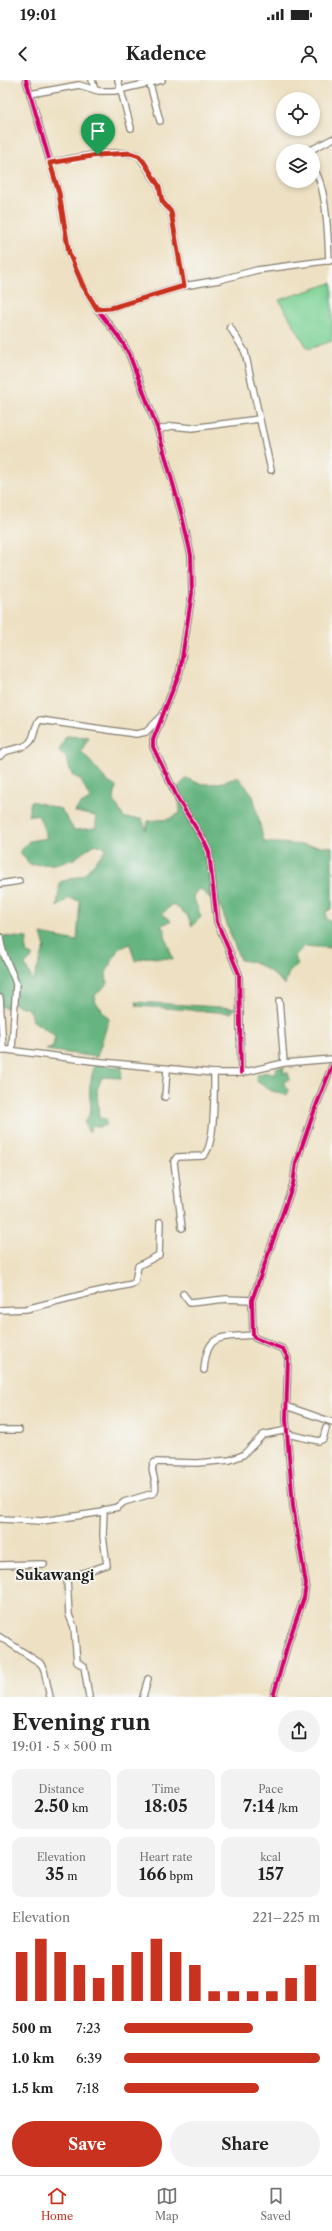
<!DOCTYPE html>
<html lang="en">
<head>
<meta charset="utf-8">
<style>
	:root { --surface:#fff; --page:#f2f2f2; --text:#222; --muted:#767676; --line:#e0e0e0; --accent:#c8321e }
	body { margin:0; font-family:"Libre Caslon Text",serif; background:var(--page); color:var(--text); height:100vh; display:flex; flex-direction:column; font-size:15px; white-space:nowrap }
	* { box-sizing:border-box; margin:0 }
	p { font-size:13px; color:var(--muted) }
	.icon { flex:none; width:22px; height:22px; fill:none; stroke:currentColor; stroke-width:2; stroke-linecap:round; stroke-linejoin:round }
	.map { position:relative; height:1617px; overflow:hidden }
	.drawer { display:flex; flex-direction:column; background:var(--surface); flex:1 }
	.drawer>* { flex:none }
	.buttons { position:absolute; left:276px; top:12px; display:grid; gap:8px }
	.buttons a { display:grid; place-items:center; width:44px; height:44px; border-radius:50%; background:var(--surface); box-shadow:0 2px 6px #0003; font-size:20px }
	.pin { position:absolute; display:grid; place-items:center; width:34px; height:34px; color:#fff; margin:-41px -17px; border-radius:50% 50% 50% 0; rotate:-45deg; box-shadow:0 0 4px #0007 }
	.pin .icon { rotate:45deg }
	.round { display:grid; place-items:center; flex:none; width:42px; height:42px; border-radius:21px; background:var(--page) }
	.overview { display:flex; align-items:center; justify-content:space-between; height:68px; padding:0 12px }
	h1 { font-size:22px; font-weight:700; line-height:30px }
	.metrics { display:grid; grid-template-columns:repeat(3,1fr); gap:6px; height:68px; padding:4px 12px }
	.metrics div { display:grid; align-content:center; border-radius:10px; background:var(--page); text-align:center }
	.metrics b { font-size:17px; font-weight:700 }
	.metrics small { font-size:11px; font-weight:400 }
	.metrics p { font-size:11px }
	.chart { height:112px; padding:8px 12px }
	.chart p { display:flex; justify-content:space-between }
	.chart svg { width:100%; height:72px; margin-top:4px; stroke:var(--accent); stroke-width:6 }
	.action { display:flex; gap:8px; margin-top:auto; padding:8px 12px }
	.action a { flex:1; height:46px; border-radius:24px; background:var(--accent); color:#fff; font-size:16px; font-weight:700; line-height:46px; text-align:center }
	.action a+a { background:var(--page); color:var(--text) }
	ul { padding:0 12px; list-style:none; font-size:13px }
	li { display:grid; grid-template-columns:64px 48px 1fr; align-items:center; height:30px }
	li i { height:10px; border-radius:5px; background:var(--accent) }
	.status { display:flex; justify-content:space-between; align-items:center; height:28px; padding:0 20px; background:var(--surface); direction:ltr }
	.status svg { height:11px; fill:currentColor }
	header { display:flex; justify-content:space-between; align-items:center; height:52px; padding:0 12px; background:var(--surface); font-size:18px; font-weight:700 }
	.tab-bar { display:flex; justify-content:space-around; align-items:center; height:56px; border-top:1px solid var(--line); background:var(--surface); font-size:11px; color:var(--muted) }
	.tab-bar a { display:grid; justify-items:center; gap:2px }
	.tab-bar .current { color:var(--accent) }
	.map>svg:first-child { display:block }
	.green { fill:#7ed397; stroke:#4d785a }
	.forest { fill:#66b580; stroke:#41684e }
	.lines { fill:none; stroke-linecap:round; stroke-linejoin:round }
	.street-casing { stroke:#857e70; stroke-width:8 }
	.street { stroke:#fff; stroke-width:5.5 }
	.cycleway-casing { stroke:#f6f6f2; stroke-width:6 }
	.cycleway { stroke:#d6006c; stroke-width:4 }
	.route-casing { stroke:#fff; stroke-width:8 }
	.route { stroke:#c8321e; stroke-width:5 }
	.labels { text-anchor:middle; stroke-width:3.5; stroke-linejoin:round; paint-order:stroke }
	.quarter-label { font-size:14px; font-weight:bold; fill:#1c1c1c; stroke:#f6f6f2 }
</style>
</head>
<body>
<div class="status"><b>19:01</b><svg viewBox="0 0 49 12"><path d="M0 12V9h3v3zM5 12V6h3v6zM10 12V3h3v9zM15 12V0h3v12zM26 1h20v11H26zM47 4h2v5h-2z"/></svg></div>
<header><svg class="icon" aria-label="back" viewBox="0 0 24 24"><path d="M15 5l-7 7 7 7"/></svg>Kadence<svg class="icon" aria-label="person" viewBox="0 0 24 24"><circle cx="12" cy="8" r="4"/><path d="M4 21q1-7 8-7t8 7"/></svg></header>
<div class="map">
<svg width="332" height="1617" viewBox="0 0 332 1617">
	<rect width="100%" height="100%" fill="#f6f6f2"/>
	<filter id="ink" filterUnits="userSpaceOnUse"><feTurbulence type="fractalNoise" baseFrequency=".025" numOctaves="2"/><feDisplacementMap in="SourceGraphic" scale="8" xChannelSelector="R" yChannelSelector="G"/><feConvolveMatrix kernelMatrix="1 2 1 2 8 2 1 2 1" color-interpolation-filters="sRGB"/></filter>
	<filter id="wash" filterUnits="userSpaceOnUse"><feTurbulence type="fractalNoise" baseFrequency=".012" numOctaves="4" result="noise"/><feDisplacementMap in="SourceGraphic" scale="16" xChannelSelector="R" yChannelSelector="G"/><feGaussianBlur stdDeviation="0.9" result="paint"/><feColorMatrix in="noise" values="0 0 0 0 0 0 0 0 0 0 0 0 0 0 0 0 0 1.4 0 .05"/><feComposite in="paint" operator="in"/></filter>
	<g filter="url(#wash)">
		<rect width="100%" height="100%" fill="#eee1c3"/>
		<path class="green" d="M332,203V261L308,269L279,220Z"/>
		<g class="forest">
			<path d="M66,656L89,657L81,671L107,701L116,707L114,720L124,738L142,739L146,750L148,741L169,739L180,733L178,707L187,698C203,708 220,704 238,697L253,715L264,762L332,767V828L326,832V839L332,841V868L304,866L295,876L298,885L289,892L285,905C271,892 261,882 240,880L221,828L199,808L193,816L201,837L192,846L187,835L173,824L162,834L171,841L160,846L165,849V856L173,879L146,877L135,881L130,864L118,869L106,893L107,905L95,915V921L109,939L97,977L46,970L53,967L55,956L32,940L29,929L11,923L8,928L0,926V856L27,858L26,872L33,877L25,885L33,901L45,867L41,854L77,861L80,821L69,818L57,827L60,802L84,795L107,768L95,764L74,779L54,784L30,785L20,772L29,761L47,758L38,734L28,736L31,721L61,729L74,750L96,748V736L75,732L79,725L90,719L81,700L72,695L66,677L59,671Z"/>
			<path d="M136,922L236,928L231,933L137,926Z"/>
			<path d="M95,984L122,988L121,998L102,997L97,1010L99,1038L106,1039V1045L97,1048L93,1044L89,1053L84,1042C97,1027 87,1021 90,1006C91,998 93,991 95,984Z"/>
			<path d="M284,987L283,992L288,993L290,999L283,1002L289,1010L287,1015L272,1011L256,1001L258,994L269,992L274,995L276,988Z"/>
		</g>
	</g>
	<g filter="url(#ink)">
		<g class="lines">
			<defs>
				<g id="street">
					<path d="M26,0L59,113L69,173L83,206L97,229L121,260L129,274L158,350L182,436L191,475L192,513L180,591L153,660V667L179,721L203,759L209,772L217,842L239,894L241,993"/>
					<path d="M92,0L95,10"/>
					<path d="M118,0L131,48"/>
					<path d="M149,1L160,41"/>
					<path d="M30,14L79,5L99,11H114L162,0"/>
					<path d="M309,71L332,59"/>
					<path d="M50,83C71,79 121,67 139,76L159,106L162,121L171,132L184,206"/>
					<path d="M313,88C327,105 328,158 329,181"/>
					<path d="M97,229L111,228L184,206L219,200L257,190L332,180"/>
					<path d="M230,247L245,272L271,390"/>
					<path d="M158,350L172,346L192,348L259,339"/>
					<path d="M0,676C6,667 21,671 29,663C36,657 33,646 40,640L136,654L146,652L161,637"/>
					<path d="M0,804L19,801"/>
					<path d="M0,857C1,875 11,887 16,904L12,970"/>
					<path d="M0,918L3,970"/>
					<path d="M279,921L284,983"/>
					<path d="M0,969L92,981L214,993H241L284,983L332,979"/>
					<path d="M165,1017L167,989"/>
					<path d="M182,1148L174,1082L177,1077L203,1076C216,1067 214,1009 214,993"/>
					<path d="M183,1214L190,1223L226,1219L252,1220"/>
					<path d="M0,1230L26,1229L85,1214L132,1204L135,1202L138,1186L159,1175L160,1142"/>
					<path d="M204,1290C207,1252 220,1258 253,1255"/>
					<path d="M286,1326L332,1342"/>
					<path d="M0,1350H19"/>
					<path d="M287,1354L319,1361L323,1359L326,1348"/>
					<path d="M0,1439L42,1441L103,1432"/>
					<path d="M0,1485L44,1484"/>
					<path d="M0,1557L40,1583L44,1590L50,1617"/>
					<path d="M89,1617L84,1586L77,1582L74,1547L69,1535L67,1498L107,1485L103,1456L104,1430L118,1427L124,1422L154,1413C160,1403 147,1390 155,1382L197,1383L230,1380L243,1375L263,1355L287,1350"/>
					<path d="M143,1617L148,1599"/>
					<path d="M273,1617L289,1560L304,1518L306,1504L293,1426L286,1339L288,1278L283,1269L255,1258L253,1255L252,1220L293,1104L296,1083L316,1026L332,986"/>
				</g>
			</defs>
			<use href="#street" class="street-casing"/>
			<use href="#street" class="street"/>
			<defs>
				<g id="cycleway">
					<path d="M26,0L59,113L69,173L83,206L97,229L121,260L129,274L158,350L182,436L191,475L192,513L180,591L153,660V667L179,721L203,759L209,772L217,842L239,894L241,993"/>
					<path d="M273,1617L289,1560L304,1518L306,1504L293,1426L286,1339L288,1278L283,1269L255,1258L253,1255L252,1220L293,1104L296,1083L316,1026L332,986"/>
				</g>
			</defs>
			<use href="#cycleway" class="cycleway-casing"/>
			<use href="#cycleway" class="cycleway"/>
		</g>
	</g>
	<g class="lines" filter="url(#ink)">
		<defs>
			<path id="route" d="M130,73L139,76L144,82L159,106L162,121L171,132L184,206L111,228L97,229L83,206L69,173L59,113L50,83L98,75Z"/>
		</defs>
		<use href="#route" class="route-casing"/>
		<use href="#route" class="route"/>
	</g>
	<g class="labels">
		<g class="quarter-label">
			<text x="55" y="1500">Sukawangi</text>
		</g>
	</g>
</svg>
<div class="buttons">
<a><svg class="icon" aria-label="locate" viewBox="0 0 24 24"><circle cx="12" cy="12" r="6"/><path d="M12 2v4M12 18v4M2 12h4M18 12h4"/></svg></a>
<a><svg class="icon" aria-label="layers" viewBox="0 0 24 24"><path d="M12 4l9 5-9 5-9-5zM3 14l9 5 9-5"/></svg></a>
</div>
<div class="pin" style="left:98px;top:75px;background:#1e9e55"><svg class="icon" aria-label="arrive" viewBox="0 0 24 24"><path d="M6 21V4h12l-3 4 3 4H6"/></svg></div>
</div>
<section class="drawer">
<div class="overview"><div><h1>Evening run</h1><p>19:01 · 5 × 500 m</p></div><a class="round"><svg class="icon" aria-label="share" viewBox="0 0 24 24"><path d="M12 15V3M7 8l5-5 5 5M5 13v7h14v-7"/></svg></a></div>
<div class="metrics">
<div><p>Distance</p><b>2.50<small> km</small></b></div>
<div><p>Time</p><b>18:05</b></div>
<div><p>Pace</p><b>7:14<small> /km</small></b></div>
</div>
<div class="metrics">
<div><p>Elevation</p><b>35<small> m</small></b></div>
<div><p>Heart rate</p><b>166<small> bpm</small></b></div>
<div><p>kcal</p><b>157</b></div>
</div>
<div class="chart"><p><span>Elevation</span>221–225 m</p>
<svg viewBox="0 0 160 44" preserveAspectRatio="none"><path d="M5 44V14M15 44V6M25 44V14M35 44V22M45 44V30M55 44V22M65 44V14M75 44V6M85 44V14M95 44V22M105 44V38M115 44V38M125 44V38M135 44V38M145 44V30M155 44V22"/></svg>
</div>
<ul>
<li><b>500 m</b>7:23<i style="width:66%"></i></li>
<li><b>1.0 km</b>6:39<i style="width:100%"></i></li>
<li><b>1.5 km</b>7:18<i style="width:69%"></i></li>
</ul>
<div class="action"><a>Save</a><a>Share</a></div>
</section>
<nav class="tab-bar">
<a class="current"><svg class="icon" aria-label="home" viewBox="0 0 24 24"><path d="M3 11l9-7 9 7M6 9v11h12V9"/></svg>Home</a>
<a><svg class="icon" aria-label="map" viewBox="0 0 24 24"><path d="M3 6l6-2 6 2 6-2v14l-6 2-6-2-6 2zM9 4v14M15 6v14"/></svg>Map</a>
<a><svg class="icon" aria-label="saved" viewBox="0 0 24 24"><path d="M7 4h10v16l-5-4-5 4z"/></svg>Saved</a>
</nav>
</body>
</html>
